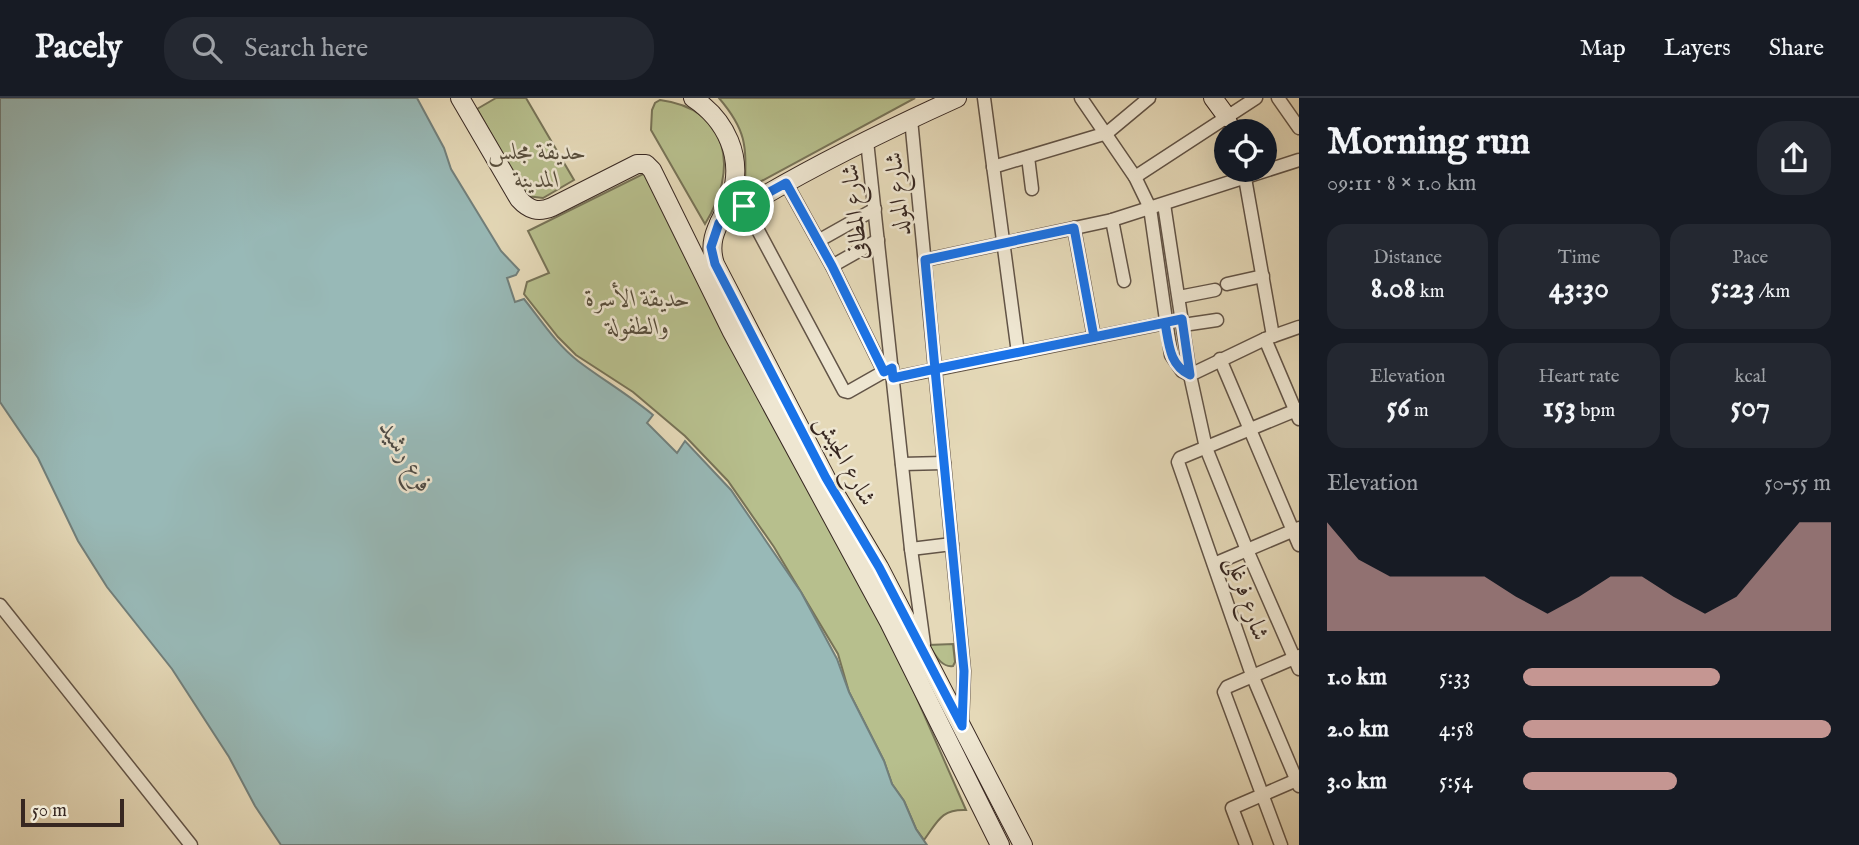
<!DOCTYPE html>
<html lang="en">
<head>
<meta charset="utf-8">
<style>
	:root { --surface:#171b24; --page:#242831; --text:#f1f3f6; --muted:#9ea1a6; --line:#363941; --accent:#c59692 }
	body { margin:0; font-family:"IM FELL English",Amiri,serif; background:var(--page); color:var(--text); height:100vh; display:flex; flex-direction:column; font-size:26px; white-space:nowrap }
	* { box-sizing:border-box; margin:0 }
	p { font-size:23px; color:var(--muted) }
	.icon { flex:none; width:38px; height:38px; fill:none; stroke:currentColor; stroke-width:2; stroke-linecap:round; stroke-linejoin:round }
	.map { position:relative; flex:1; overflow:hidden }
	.sheet { display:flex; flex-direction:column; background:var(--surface); width:560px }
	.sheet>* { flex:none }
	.buttons { position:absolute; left:1214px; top:21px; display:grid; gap:14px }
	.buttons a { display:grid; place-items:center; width:63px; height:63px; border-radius:50%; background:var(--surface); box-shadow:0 7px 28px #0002; font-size:35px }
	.scale { position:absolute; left:21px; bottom:18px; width:103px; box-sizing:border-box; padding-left:7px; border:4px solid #372721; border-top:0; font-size:19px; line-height:24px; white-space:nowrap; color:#372721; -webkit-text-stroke:5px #eee6d1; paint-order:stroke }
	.pin { position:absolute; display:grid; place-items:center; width:60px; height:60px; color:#fff; margin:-30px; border:4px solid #fff; border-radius:50%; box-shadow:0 2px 7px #0007 }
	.round { display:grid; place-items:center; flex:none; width:74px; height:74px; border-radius:28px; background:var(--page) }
	.headline { display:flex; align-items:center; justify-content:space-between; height:119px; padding:0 28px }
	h1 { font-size:38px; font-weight:800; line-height:52px }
	.metrics { display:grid; grid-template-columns:repeat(3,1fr); gap:10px; height:119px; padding:7px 28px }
	.metrics div { display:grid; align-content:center; border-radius:18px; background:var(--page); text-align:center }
	.metrics b { font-size:30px; font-weight:800 }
	.metrics small { font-size:19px; font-weight:400 }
	.metrics p { font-size:19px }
	.chart { height:196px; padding:14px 28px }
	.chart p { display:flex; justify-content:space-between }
	.chart svg { width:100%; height:126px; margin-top:7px; fill:var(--accent); opacity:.7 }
	ul { padding:0 28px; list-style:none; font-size:23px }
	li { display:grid; grid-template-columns:112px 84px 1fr; align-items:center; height:52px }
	li i { height:18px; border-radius:9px; background:var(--accent) }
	header { display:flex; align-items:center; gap:42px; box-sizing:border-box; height:98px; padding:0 35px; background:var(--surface); border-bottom:2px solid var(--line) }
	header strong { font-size:33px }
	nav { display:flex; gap:38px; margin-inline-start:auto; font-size:24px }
	.search { width:490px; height:63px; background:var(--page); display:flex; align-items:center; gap:18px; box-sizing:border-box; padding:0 24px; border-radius:28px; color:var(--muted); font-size:26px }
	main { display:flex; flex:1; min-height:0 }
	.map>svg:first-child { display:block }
	.green { fill:#b7bf8d; stroke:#777357; stroke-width:2 }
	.water { fill:#98b9b7; stroke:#717f7b; stroke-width:2 }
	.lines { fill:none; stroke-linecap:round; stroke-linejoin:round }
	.street-casing { stroke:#625447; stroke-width:15 }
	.secondary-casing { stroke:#372721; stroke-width:20 }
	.street { stroke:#eee6d1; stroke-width:12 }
	.secondary { stroke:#eee6d1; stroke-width:18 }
	.route-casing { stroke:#fff; stroke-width:14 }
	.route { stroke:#1a73e8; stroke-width:9 }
	.labels { text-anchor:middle; stroke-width:5; stroke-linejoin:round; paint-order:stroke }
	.park-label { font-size:24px; font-style:italic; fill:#574d3c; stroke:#eee6d1 }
	.street-label { font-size:24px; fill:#372721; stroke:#eee6d1 }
	.water-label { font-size:26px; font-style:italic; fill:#4f4c46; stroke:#eee6d1 }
</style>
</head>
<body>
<header>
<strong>Pacely</strong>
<div class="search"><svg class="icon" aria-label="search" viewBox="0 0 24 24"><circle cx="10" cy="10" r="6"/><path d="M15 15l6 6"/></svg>Search here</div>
<nav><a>Map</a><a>Layers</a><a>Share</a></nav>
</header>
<main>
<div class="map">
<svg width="1299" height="747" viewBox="0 0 1299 747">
	<rect width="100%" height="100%" fill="#e5d9b8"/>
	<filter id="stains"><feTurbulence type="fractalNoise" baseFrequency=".00286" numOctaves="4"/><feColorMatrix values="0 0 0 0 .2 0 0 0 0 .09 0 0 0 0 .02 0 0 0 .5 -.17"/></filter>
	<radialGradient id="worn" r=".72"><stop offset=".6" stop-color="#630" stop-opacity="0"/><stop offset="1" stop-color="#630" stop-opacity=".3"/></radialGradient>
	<g class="green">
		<path d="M496,0H526L574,82L543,100L526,98L477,11Z"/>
		<path d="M719,0H915L745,92C746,49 748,34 719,0Z"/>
		<path d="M660,2C731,11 738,73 705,126L651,32L652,12L655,5Z"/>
		<path d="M645,75L893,546L966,712C941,711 938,723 924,742L916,731L904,703L892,686L884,663L849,594L838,556L774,449L728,383L685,338L633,294L576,257L558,239L524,196L527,184L549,175L528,133Z"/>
		<path d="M953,546L955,564L953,568C941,570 935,556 929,547Z"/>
	</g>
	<path class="water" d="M0,0H417L444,50L451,71L501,153L519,172L516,177L507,180L515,204L524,201C541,222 556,246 578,263C603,282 629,297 653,317L647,325L677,355L685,343L731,392L801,494L837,561L849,594L884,663L892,686L904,703L916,731L927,747H281L255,708L229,659L172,571L107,489L78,443L38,360L0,304Z"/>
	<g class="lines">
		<defs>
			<g id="street">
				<path d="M984,0L1018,255"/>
				<path d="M1081,0L1135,79L1150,110L1171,257L1182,273L1190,277L1265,241L1299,229"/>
				<path d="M1278,0L1299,30"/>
				<path d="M1227,19L1237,33"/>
				<path d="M911,21L964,573L962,627"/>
				<path d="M867,43L911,451L924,546"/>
				<path d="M1028,59L1032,91"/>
				<path d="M993,69L1107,35L1149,0"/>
				<path d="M1135,79L1256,0"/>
				<path d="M1245,80L1273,238"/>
				<path d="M786,85L832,168L884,274"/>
				<path d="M1164,106L1190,277L1206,350L1247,452L1299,571"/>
				<path d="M745,108L844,293L848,294L892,269"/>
				<path d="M1112,122L1124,183"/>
				<path d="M1074,130L1094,239"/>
				<path d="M818,143L875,111"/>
				<path d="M925,162L1112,122L1299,62"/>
				<path d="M832,168L878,142"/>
				<path d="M1227,186L1263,178"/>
				<path d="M1179,199L1215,192"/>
				<path d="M1183,227L1217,222"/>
				<path d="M1265,241L1299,321"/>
				<path d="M1220,261L1299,447"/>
				<path d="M893,280L1170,224"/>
				<path d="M1299,311L1180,360L1178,364L1252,577L1299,688"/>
				<path d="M902,366L944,365"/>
				<path d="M911,451L952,446"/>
				<path d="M1214,466L1299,430"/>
				<path d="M0,507L191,747"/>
				<path d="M1246,747L1232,710L1299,681"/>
				<path d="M1281,747L1224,594L1227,589L1299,558"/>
			</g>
			<g id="secondary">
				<path d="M460,0L519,101C529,112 538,115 552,109L637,66H646L652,72L732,234L889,524L1000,747"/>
				<path d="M693,0C726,22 744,59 731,99C722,123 706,139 715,166L826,380L879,469L1023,747"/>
				<path d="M1213,0L1227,19"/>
				<path d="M719,125C794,77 875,37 957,0"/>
			</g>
		</defs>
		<use href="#street" class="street-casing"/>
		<use href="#secondary" class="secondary-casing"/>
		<use href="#street" class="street"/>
		<use href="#secondary" class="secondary"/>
	</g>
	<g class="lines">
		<defs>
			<path id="route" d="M744,108L719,125L711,149L715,166L826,380L879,469L962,628L964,573L935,271C1012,256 1088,240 1165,225C1169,246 1169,267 1190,277L1182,221L1094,239L1074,130L925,162L935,271L893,280L892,270L884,274L832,168L786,85L744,108"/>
		</defs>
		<use href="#route" class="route-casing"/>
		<use href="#route" class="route"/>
	</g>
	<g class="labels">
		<g class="park-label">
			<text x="537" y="61">حديقة مجلس<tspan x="537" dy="28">المدينة</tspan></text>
			<text x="638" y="208">حديقة الأسرة<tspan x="638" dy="28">والطفولة</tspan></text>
		</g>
		<g class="street-label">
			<text transform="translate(897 96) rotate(-96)" y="8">شارع المولد</text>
			<text transform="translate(854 114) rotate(-96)" y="8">شارع المطافى</text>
			<text transform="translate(846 362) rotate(61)" y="8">شارع الجيش</text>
			<text transform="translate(1248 500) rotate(71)" y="8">شارع فرغلى</text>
		</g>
		<g class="water-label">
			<text transform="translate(407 358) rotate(58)" y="9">فرع رشيد</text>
		</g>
	</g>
	<rect width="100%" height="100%" filter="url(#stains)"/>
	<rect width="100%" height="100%" fill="url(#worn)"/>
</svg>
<div class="buttons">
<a><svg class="icon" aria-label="locate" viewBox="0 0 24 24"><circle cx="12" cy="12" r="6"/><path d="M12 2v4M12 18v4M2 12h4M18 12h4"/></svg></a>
</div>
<div class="scale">50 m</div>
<div class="pin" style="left:744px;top:108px;background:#1e9e55"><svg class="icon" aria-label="arrive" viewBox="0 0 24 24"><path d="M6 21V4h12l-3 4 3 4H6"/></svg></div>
</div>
<section class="sheet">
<div class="headline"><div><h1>Morning run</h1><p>09:11 · 8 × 1.0 km</p></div><a class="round"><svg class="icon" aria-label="share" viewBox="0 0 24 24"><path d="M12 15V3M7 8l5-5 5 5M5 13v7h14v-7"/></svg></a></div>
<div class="metrics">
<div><p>Distance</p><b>8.08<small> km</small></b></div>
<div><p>Time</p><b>43:30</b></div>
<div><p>Pace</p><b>5:23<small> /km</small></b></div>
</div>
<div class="metrics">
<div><p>Elevation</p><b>56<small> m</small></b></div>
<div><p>Heart rate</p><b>153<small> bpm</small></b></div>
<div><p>kcal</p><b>507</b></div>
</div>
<div class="chart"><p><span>Elevation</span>50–55 m</p>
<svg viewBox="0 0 160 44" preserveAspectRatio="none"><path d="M0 44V6L10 19L20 25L30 25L40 25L50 25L60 32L70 38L80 32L90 25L100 25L110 32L120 38L130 32L140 19L150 6L160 6V44z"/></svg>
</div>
<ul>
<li><b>1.0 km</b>5:33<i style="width:64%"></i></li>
<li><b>2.0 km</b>4:58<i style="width:100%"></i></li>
<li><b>3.0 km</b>5:54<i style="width:50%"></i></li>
</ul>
</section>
</main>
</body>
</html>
